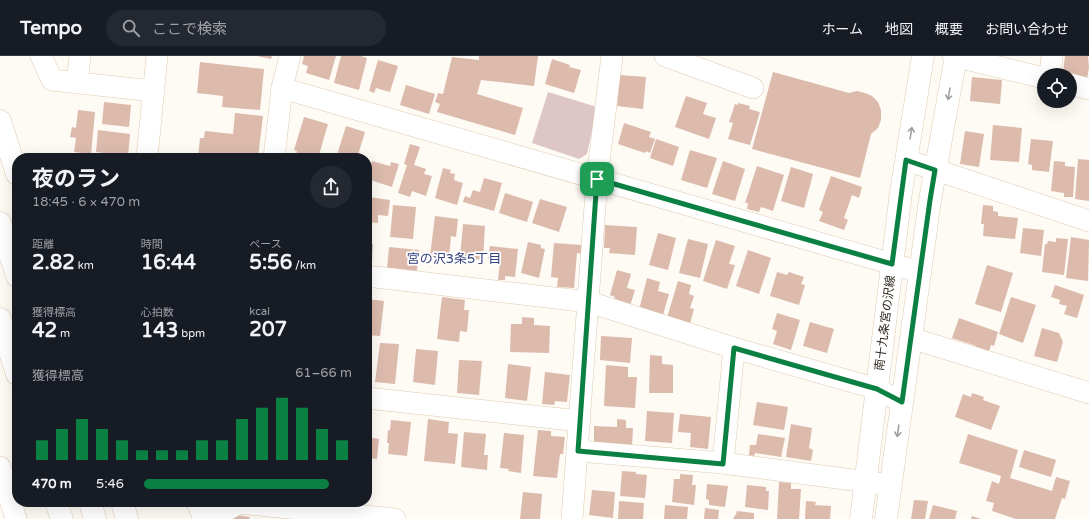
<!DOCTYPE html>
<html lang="ja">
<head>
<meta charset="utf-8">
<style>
	:root { --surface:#171b24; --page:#242831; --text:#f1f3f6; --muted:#9ea1a6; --line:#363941; --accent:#0b8043 }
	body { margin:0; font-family:"Varela Round","Noto Sans JP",sans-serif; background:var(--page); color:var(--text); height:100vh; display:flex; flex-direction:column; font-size:15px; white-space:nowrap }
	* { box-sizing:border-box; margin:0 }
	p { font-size:13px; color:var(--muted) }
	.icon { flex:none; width:22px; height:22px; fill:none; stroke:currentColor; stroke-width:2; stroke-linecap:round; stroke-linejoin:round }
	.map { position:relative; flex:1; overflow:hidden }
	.side { position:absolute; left:12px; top:97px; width:360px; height:354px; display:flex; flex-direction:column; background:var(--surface); border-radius:16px; box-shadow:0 4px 16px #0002 }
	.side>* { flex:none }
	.controls { position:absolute; left:1037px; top:12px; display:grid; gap:8px }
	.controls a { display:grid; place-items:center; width:40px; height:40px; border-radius:50%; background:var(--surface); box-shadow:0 4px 16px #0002; font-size:20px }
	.pin { position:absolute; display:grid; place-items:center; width:34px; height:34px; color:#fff; margin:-17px; border-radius:8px; box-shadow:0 2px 6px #0006 }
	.round { display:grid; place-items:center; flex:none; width:42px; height:42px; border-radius:21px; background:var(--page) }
	.headline { display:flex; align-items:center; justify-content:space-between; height:68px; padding:0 20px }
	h1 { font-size:22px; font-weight:700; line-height:30px }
	.metrics { display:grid; grid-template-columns:repeat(3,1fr); gap:6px; height:68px; padding:4px 20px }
	.metrics div { display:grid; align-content:center }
	.metrics b { font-size:20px; font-weight:700 }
	.metrics small { font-size:11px; font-weight:400 }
	.metrics p { font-size:11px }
	.chart { height:112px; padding:8px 20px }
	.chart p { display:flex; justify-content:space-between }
	.chart svg { width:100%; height:72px; margin-top:4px; stroke:var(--accent); stroke-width:6 }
	ul { padding:0 20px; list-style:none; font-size:13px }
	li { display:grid; grid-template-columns:64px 48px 1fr; align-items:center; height:30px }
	li i { height:10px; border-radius:5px; background:var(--accent) }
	header { display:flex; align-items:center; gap:24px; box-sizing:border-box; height:56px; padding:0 20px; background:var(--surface); border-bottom:1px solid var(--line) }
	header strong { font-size:19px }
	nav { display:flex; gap:22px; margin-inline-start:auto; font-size:14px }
	.search { width:280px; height:36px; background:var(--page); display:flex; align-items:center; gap:10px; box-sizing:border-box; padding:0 14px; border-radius:22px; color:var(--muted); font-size:15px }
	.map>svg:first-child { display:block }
	.green { fill:#dec6c8 }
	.building { fill:#dcbbad }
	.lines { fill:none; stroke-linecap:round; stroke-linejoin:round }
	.minor-casing { stroke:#decbb1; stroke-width:22 }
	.primary-casing { stroke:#decbb1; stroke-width:23 }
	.motorway-casing { stroke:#decbb1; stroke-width:23 }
	.minor { stroke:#fff; stroke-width:21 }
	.primary { stroke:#fff; stroke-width:22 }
	.motorway { stroke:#fff; stroke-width:22 }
	.oneway { stroke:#a3a09c }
	.route-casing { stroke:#fff; stroke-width:8 }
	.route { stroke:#0b8043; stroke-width:5 }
	.labels { text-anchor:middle; stroke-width:3.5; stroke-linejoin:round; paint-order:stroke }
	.street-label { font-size:12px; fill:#332c22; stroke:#fff }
	.neighbourhood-label { font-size:13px; fill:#38447f; stroke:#fff }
</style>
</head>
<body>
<header>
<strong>Tempo</strong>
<div class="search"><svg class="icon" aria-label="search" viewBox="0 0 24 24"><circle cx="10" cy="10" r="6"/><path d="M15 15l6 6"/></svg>ここで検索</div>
<nav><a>ホーム</a><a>地図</a><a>概要</a><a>お問い合わせ</a></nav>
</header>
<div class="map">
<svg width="1089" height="463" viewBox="0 0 1089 463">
	<rect width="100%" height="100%" fill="#fefaf4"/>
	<path class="green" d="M548,36L597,51L587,98L579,103L532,87Z"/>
	<g class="building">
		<path d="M257,0H272L271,3Z"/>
		<path d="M304,0H336L329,24L306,17L308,10L302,8Z"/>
		<path d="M341,0H361L367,2L359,34L334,27Z"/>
		<path d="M479,0H538L534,30L481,24L477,38L523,52L515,79L437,56L440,48L435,46L438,37L443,38L452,1L479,4Z"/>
		<path d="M1065,0H1088L1089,11L1087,23L1071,20V18L1063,16Z"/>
		<path d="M552,3L570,9L569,11L581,14L574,37L545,28Z"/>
		<path d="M378,4L398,10L390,36L376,32L374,37L369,35Z"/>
		<path d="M200,6L264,13L260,54L222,51L223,40L197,37Z"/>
		<path d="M773,16L849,37L857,35L865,37L872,40L878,46L881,54V64L878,72L871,78L860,122L752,93Z"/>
		<path d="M620,19L646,21L643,53L617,50Z"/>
		<path d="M972,21L1002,24L1000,48L970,45Z"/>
		<path d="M406,29L435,38L429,58L400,49Z"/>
		<path d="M686,40L707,47L703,58L716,62L709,83L675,71Z"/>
		<path d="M104,46L131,49L129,71L102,68Z"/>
		<path d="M738,47L750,50L749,53L760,56L750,89L728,83L733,67L729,66L735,48L738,49Z"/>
		<path d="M78,54L95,56L91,98L74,96L76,82L70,81L72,71L76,72Z"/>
		<path d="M235,57L263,60L258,102H198L200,82H204L205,75L233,78Z"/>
		<path d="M304,61L328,68L319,99L327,102H295L297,95L294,94Z"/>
		<path d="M624,67L651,76L649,81L655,83L650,97L646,95L645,97L618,88Z"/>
		<path d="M993,69L1022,72L1019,106L990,104Z"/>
		<path d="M346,70L365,76L357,102H336Z"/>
		<path d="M98,74L130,78L128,100L96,96Z"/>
		<path d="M965,75L984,78L979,111L960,108Z"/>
		<path d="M656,83L679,91L673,110L650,102Z"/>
		<path d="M1031,83L1053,85L1049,116L1032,114V109L1028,108Z"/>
		<path d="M410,88L420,91L414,109L426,113L424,118L432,120L426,140L412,135L410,141L398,137L407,109L404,108Z"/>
		<path d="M690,94L717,102L707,132L681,124Z"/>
		<path d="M1078,103L1089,104V145L1075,143Z"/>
		<path d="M372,105L390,110L391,106L399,108L392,131L367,123Z"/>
		<path d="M723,105L745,113L735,145L712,138Z"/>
		<path d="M1054,105L1065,106V110L1075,111L1073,141H1064V137L1051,135Z"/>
		<path d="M757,110L784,119L773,155L761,151L759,156L747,153L748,147H745Z"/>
		<path d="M791,111L813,118L804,152L781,145Z"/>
		<path d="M443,112L451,114L450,117L455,118L454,124L463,127L457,149L435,142Z"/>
		<path d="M831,120L862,131L859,142L852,139L844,162L848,164L844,174L819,165L823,156L819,154Z"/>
		<path d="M484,122L502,127L494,155L463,146L465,140L470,142L473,134L480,136Z"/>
		<path d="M505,137L533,146L527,166L499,157Z"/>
		<path d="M369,141L390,144L388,160L378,159V167L367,166Z"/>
		<path d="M540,143L567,151L559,176L532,167Z"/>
		<path d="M393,149L416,151L413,183L390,181Z"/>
		<path d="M983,149L993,150V155L998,156V160L1018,162L1015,183L983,180L984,168H981Z"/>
		<path d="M435,160L458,163L456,181L451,180L449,202L430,200Z"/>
		<path d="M463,168L485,170L483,204L460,202Z"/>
		<path d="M605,169L637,171L635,199L609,197L610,192H604Z"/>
		<path d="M1023,172L1044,174L1041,200L1020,197Z"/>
		<path d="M658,177L676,182L668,214L649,209Z"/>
		<path d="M1071,181L1089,184L1088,225L1066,222Z"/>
		<path d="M1056,182L1068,183L1064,219L1042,216L1045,188H1047L1048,185L1056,186Z"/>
		<path d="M688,183L708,188L700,222L679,217Z"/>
		<path d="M716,184L735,190L729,208L735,209L727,233L703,225Z"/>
		<path d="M528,186L541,189V192L545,193L539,222L521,217Z"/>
		<path d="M554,187L582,189V198L577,197L574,232L557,231L558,222L551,221Z"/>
		<path d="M367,188H373L372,205L367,204Z"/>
		<path d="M490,190L518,193L515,221L505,220V224H498L500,205L488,203Z"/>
		<path d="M389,191L419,194L417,215L387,213Z"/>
		<path d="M748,194L771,202L759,238L736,230Z"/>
		<path d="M987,209L1013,217L1001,256L975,248Z"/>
		<path d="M617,214L631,218L627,232L635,234L630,250L614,245L615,241L610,239Z"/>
		<path d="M777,216L787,219L789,216L804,221L801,228L805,229L799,249L770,240Z"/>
		<path d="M647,222L660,226L658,235L669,238L663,259L638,258Z"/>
		<path d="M678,225L691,229L689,238L694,240L690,252L694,253L690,268L666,265Z"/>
		<path d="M1055,229L1084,239L1077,262L1064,258L1067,250L1059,248L1060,244L1051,241Z"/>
		<path d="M442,241L465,244L464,254H469L467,276L460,275L459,286L437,283Z"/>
		<path d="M1011,241L1036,249L1023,287L999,278Z"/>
		<path d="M367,243L384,245L380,280L367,279Z"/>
		<path d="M777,257L800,264L791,294L773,288L777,275L772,273Z"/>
		<path d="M522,261L534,262V269L550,270L549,297L510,296L511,268H522Z"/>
		<path d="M959,262L998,276L994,290L991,289L988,299L974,294L976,290L952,282Z"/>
		<path d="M810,266L834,273L827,297L803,290Z"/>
		<path d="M1042,272L1059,277L1063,286L1057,306L1034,300Z"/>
		<path d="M601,280L632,282L630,307L600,304Z"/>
		<path d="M380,287L399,288L395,328L375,326Z"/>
		<path d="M416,293L438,295L435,329L413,326Z"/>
		<path d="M367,298L372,299L370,325L367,324Z"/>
		<path d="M650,299L662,300V308L673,309V337H649Z"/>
		<path d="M459,304L482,305L479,339L457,337Z"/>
		<path d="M508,308L531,311L527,345L505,342Z"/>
		<path d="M606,309L628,311V321H637L635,352L604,350Z"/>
		<path d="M545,316L570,319L567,346L555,345L554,349L542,348Z"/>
		<path d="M972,337L984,341L983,344L1000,350L991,374L955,361L963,338L971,341Z"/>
		<path d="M757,346L788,351L784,374L753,369Z"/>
		<path d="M647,355L674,357L672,387L645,385Z"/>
		<path d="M680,358L711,361L708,393L690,391L691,377L678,376Z"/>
		<path d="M428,363L449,366L448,377L458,378L455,408L424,405Z"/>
		<path d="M617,363L626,364V372H633L632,390L594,388V370L617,371Z"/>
		<path d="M391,364L411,366L407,400L388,398L389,387H387L388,374H390Z"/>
		<path d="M791,368L812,372L809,392L813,394L811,405L786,401Z"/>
		<path d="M538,374L551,375V380L565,381L563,398H560L557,422L533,420Z"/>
		<path d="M464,376L486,378L484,399H488L487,414L461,411Z"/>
		<path d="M504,377L524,379L521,417L508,415L509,413L500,412Z"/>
		<path d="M758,378L785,382L781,401L755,397L754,400L749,399L750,389H756Z"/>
		<path d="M968,378L1018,394L1010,422L1052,435L1056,421L1070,425L1065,443L1062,442L1055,463H1016L992,455L994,447L986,445L992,425L999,428L1001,420L959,407Z"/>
		<path d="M367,381L379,383L377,403L367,402Z"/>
		<path d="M1024,394L1056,404L1051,421L1019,411Z"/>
		<path d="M622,415L636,416V418L647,419L645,442L620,440Z"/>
		<path d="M680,418L693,419L692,429H696L694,449L672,446L674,423H680Z"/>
		<path d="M779,426L791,427V433H801L799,463H777Z"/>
		<path d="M707,428L728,430L725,451L709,449V444L706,443Z"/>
		<path d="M747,429L766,431V435H769L768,454L745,451Z"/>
		<path d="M592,434L615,436L613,462L589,459Z"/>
		<path d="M523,436L542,438L540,463H520Z"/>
		<path d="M914,444L928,445L925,463H911Z"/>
		<path d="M619,445L644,447L643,463H618Z"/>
		<path d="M806,445L816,446L815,449L831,450L830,463H805Z"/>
		<path d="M665,449L688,451L687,463H664Z"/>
		<path d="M933,449L957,455L955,463H929Z"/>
		<path d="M705,452L719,454L718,463H704Z"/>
		<path d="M737,455L754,457V463H733L736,458Z"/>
		<path d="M234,459L250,461L249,463H234Z"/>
		<path d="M972,460L981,463H971Z"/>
	</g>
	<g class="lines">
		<defs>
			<g id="minor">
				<path d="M41,0L52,24L153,35"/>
				<path d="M665,0L753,32"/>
				<path d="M953,0L1044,22"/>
				<path d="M1050,19L1052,0"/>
				<path d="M77,27L80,0"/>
				<path d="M1070,28L1089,33"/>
				<path d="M282,32L920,216"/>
				<path d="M147,102L157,0"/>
				<path d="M274,102L282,32L290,0"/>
				<path d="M906,104L1089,165"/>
				<path d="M367,220L589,246L734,292L877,333L902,346"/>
				<path d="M911,282L1089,337"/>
				<path d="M367,342L580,365"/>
				<path d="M578,395L723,407L891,429"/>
				<path d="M723,407L734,292"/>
				<path d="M0,411L16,463"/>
				<path d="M197,446L204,463"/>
				<path d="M212,463L239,447L395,463"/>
				<path d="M572,463L597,123L612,0"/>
			</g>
			<g id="primary">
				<path d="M861,463L901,136L923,0"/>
				<path d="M886,463L930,144L956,0"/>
			</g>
			<g id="motorway">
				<path d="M0,65L17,118"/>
				<path d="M0,167L17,220"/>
				<path d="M0,263L17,318"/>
				<path d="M56,446L62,463"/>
				<path d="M90,446L95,463"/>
				<path d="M122,446L127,463"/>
			</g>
		</defs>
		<use href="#minor" class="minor-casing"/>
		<use href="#primary" class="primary-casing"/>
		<use href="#motorway" class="motorway-casing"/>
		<use href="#minor" class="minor"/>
		<use href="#primary" class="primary"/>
		<use href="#motorway" class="motorway"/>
	</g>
	<defs><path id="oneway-shaft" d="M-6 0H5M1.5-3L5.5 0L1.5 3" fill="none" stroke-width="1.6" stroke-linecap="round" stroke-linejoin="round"/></defs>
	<g class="oneway">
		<use href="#oneway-shaft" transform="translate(949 38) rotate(100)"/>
		<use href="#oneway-shaft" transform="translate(911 77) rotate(-81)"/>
		<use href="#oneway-shaft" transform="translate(898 375) rotate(98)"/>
	</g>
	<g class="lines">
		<defs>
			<path id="route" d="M906,104L935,114L930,144L902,346L877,333L734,292L723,408L578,395L597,123L892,208Z"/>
		</defs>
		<use href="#route" class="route-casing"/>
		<use href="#route" class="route"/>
	</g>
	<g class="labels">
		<g class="street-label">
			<text transform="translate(885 267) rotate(-83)" y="4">南十九条宮の沢線</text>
		</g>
		<g class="neighbourhood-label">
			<text x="454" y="207">宮の沢3条5丁目</text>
		</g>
	</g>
</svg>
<div class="controls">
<a><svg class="icon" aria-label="locate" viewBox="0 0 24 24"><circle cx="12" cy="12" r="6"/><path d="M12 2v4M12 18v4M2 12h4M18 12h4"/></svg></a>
</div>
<div class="pin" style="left:597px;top:123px;background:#1e9e55"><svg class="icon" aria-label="arrive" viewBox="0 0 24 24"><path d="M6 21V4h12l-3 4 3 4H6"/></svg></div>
<section class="side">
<div class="headline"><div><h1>夜のラン</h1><p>18:45 · 6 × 470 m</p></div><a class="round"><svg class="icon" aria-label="share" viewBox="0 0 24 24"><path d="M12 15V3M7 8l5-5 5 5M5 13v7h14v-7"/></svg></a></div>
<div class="metrics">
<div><p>距離</p><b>2.82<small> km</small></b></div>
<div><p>時間</p><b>16:44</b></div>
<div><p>ペース</p><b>5:56<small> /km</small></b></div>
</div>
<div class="metrics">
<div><p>獲得標高</p><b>42<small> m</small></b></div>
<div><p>心拍数</p><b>143<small> bpm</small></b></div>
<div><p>kcal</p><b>207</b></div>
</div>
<div class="chart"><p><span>獲得標高</span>61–66 m</p>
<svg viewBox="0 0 160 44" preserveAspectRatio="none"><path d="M5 44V32M15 44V25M25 44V19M35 44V25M45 44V32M55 44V38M65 44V38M75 44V38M85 44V32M95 44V32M105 44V19M115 44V12M125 44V6M135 44V12M145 44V25M155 44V32"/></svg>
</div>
<ul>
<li><b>470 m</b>5:46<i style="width:89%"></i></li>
</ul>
</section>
</div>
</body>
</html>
